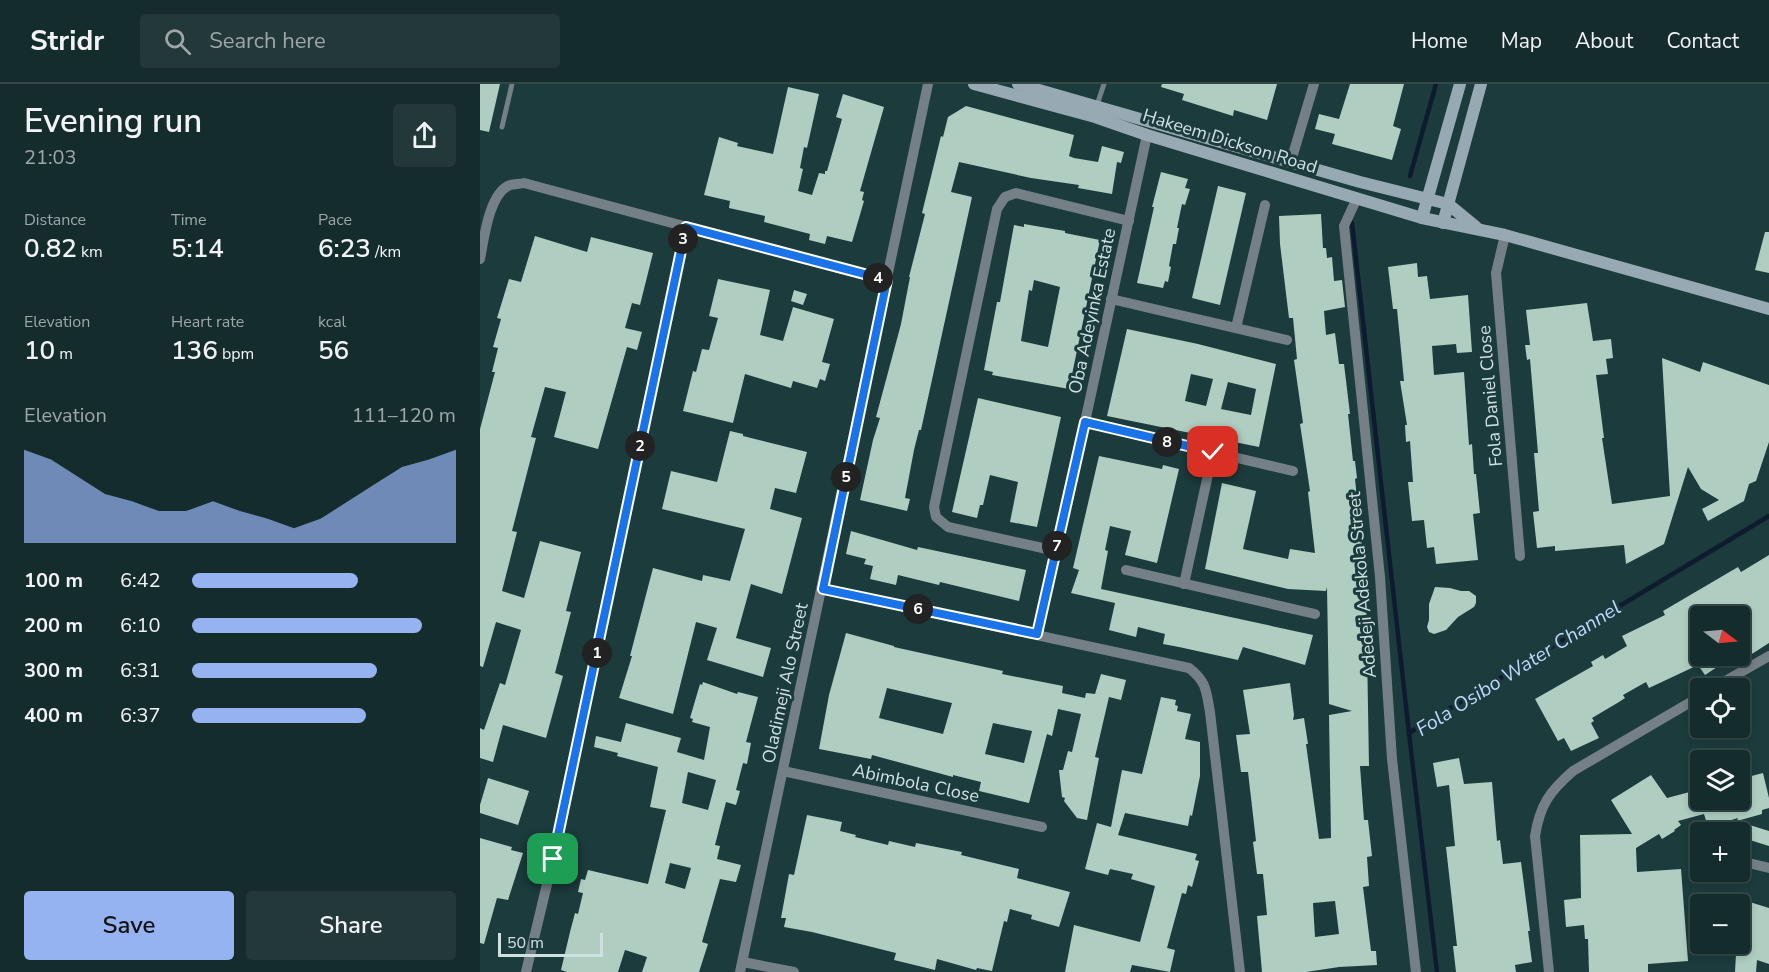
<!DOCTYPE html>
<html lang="en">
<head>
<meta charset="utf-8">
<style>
	:root { --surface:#152c2d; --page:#223839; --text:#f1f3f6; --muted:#9da7aa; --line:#344849; --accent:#95b2f1 }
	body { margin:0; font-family:"Nunito Sans",sans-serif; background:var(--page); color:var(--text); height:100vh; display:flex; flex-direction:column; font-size:22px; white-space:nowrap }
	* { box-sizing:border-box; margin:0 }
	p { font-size:20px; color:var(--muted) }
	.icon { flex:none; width:33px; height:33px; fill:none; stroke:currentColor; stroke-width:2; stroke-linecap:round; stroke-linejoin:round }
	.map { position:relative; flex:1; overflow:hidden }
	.panel { display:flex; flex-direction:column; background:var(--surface); width:480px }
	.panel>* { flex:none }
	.needle { width:39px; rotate:106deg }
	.buttons { position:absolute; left:1210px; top:522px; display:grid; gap:12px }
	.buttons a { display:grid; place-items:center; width:60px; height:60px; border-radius:6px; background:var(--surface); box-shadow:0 3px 9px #0003,0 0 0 2px var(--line); font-size:30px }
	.scale { position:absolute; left:18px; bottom:15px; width:105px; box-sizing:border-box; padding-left:6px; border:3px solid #cfe0e1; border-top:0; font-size:16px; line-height:21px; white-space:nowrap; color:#cfe0e1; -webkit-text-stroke:4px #1c3b3c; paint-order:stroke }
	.pin { position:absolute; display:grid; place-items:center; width:51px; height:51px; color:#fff; margin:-26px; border-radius:12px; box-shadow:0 3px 9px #0006 }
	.km { position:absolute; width:30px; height:30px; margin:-15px; border-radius:50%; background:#222; color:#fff; font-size:16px; line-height:30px; text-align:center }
	.round { display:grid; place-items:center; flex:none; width:63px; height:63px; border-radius:6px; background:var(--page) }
	.summary { display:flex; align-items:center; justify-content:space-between; height:102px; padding:0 24px }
	h1 { font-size:33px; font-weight:600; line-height:45px }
	.figures { display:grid; grid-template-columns:repeat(3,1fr); gap:9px; height:102px; padding:6px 24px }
	.figures div { display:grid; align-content:center }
	.figures b { font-size:26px; font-weight:600 }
	.figures small { font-size:16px; font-weight:400 }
	.figures p { font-size:16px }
	.chart { height:168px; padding:12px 24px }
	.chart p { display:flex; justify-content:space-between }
	.chart svg { width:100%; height:108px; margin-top:6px; fill:var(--accent); opacity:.7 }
	.action { display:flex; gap:12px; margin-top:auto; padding:12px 24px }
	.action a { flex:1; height:69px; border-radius:6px; background:var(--accent); color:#111; font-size:24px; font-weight:600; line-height:69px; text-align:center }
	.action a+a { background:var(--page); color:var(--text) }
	ul { padding:0 24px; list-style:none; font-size:20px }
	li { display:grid; grid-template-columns:96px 72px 1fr; align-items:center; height:45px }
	li i { height:15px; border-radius:8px; background:var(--accent) }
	header { display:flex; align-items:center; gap:36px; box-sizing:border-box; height:84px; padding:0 30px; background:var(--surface); border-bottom:2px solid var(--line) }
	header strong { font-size:28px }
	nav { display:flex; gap:33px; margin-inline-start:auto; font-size:21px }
	.search { width:420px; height:54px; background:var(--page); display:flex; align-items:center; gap:15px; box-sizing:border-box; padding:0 21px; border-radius:6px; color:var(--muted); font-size:22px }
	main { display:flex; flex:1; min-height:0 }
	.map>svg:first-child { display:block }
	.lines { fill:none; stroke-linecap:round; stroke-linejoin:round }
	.stream { stroke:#0e1b2f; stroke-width:4.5 }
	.building { fill:#afcdc1; fill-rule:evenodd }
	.lane { stroke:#748085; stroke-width:5 }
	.street { stroke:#748085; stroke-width:10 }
	.secondary { stroke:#97a9b3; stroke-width:12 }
	.route-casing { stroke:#fff; stroke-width:12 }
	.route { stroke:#1a73e8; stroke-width:8 }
	.labels { text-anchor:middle; stroke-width:6; stroke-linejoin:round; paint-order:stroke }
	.street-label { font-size:18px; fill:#cfe0e1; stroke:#1c3b3c }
	.water-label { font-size:20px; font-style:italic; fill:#bed6fd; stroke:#1c3b3c }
</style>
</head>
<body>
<header>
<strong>Stridr</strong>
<div class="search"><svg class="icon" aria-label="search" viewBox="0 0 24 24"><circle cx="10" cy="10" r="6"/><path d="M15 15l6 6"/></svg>Search here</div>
<nav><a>Home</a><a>Map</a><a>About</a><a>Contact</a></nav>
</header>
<main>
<section class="panel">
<div class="summary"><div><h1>Evening run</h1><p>21:03</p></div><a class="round"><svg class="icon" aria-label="share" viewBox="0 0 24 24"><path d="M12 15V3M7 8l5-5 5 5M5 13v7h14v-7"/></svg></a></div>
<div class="figures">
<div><p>Distance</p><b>0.82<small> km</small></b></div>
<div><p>Time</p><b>5:14</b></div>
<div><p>Pace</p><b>6:23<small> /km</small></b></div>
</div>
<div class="figures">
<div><p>Elevation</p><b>10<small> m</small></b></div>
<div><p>Heart rate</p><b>136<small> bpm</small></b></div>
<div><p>kcal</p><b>56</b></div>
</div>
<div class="chart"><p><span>Elevation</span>111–120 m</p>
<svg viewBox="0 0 160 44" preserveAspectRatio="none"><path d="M0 44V6L10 10L20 17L30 24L40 27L50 31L60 31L70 27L80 31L90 34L100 38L110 34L120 27L130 20L140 13L150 10L160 6V44z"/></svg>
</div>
<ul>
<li><b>100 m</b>6:42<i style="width:63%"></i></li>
<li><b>200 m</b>6:10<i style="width:87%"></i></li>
<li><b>300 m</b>6:31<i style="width:70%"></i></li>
<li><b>400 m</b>6:37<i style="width:66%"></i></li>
</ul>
<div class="action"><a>Save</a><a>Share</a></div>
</section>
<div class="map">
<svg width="1289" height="888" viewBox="0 0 1289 888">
	<rect width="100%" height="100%" fill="#1c3b3c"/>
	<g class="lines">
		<g class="stream">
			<path d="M930,92L956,0"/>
			<path d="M872,139L929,649"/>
			<path d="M957,888L929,649L1289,432"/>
		</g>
	</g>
	<g class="building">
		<path d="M0,0H20L9,48L0,46Z"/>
		<path d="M682,0H797L787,36L754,26L753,32L702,16L704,10L681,3Z"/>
		<path d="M870,0H924L913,42L921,45L912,76L852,60L855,50L835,45L839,30L859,35Z"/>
		<path d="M308,3L339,10L327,64L324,63L320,84L323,85L318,107L332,111L339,89L345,90V87H347L362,35L356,33L363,10L404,23L380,107L384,108L382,116L384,117L372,158L347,152L345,160L329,156L330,150L284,138L285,132L249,124L250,117L224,111L239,53L258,59L257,62L293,70Z"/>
		<path d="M486,22L594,51L589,72L594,74L618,78L622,62L644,68L641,79L637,78L632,110L598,104L599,101L551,94L479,78L471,108L492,113L441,346H439L434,366L425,414L430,415L427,427L380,416L393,356L400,334L396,333L421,240L430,193H429L445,130L442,129L461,52L463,53L468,33Z"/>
		<path d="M681,88L708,95L705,104L710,105L705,121L702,120L697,144H699L696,160H693L689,182L691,183L688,198L685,197L683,204L657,199L674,123H672Z"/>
		<path d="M738,102L766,109L740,221L712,214Z"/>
		<path d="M841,130L843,164H846L847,174L852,173L854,197L862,196L865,223L844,227L846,251L855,249L859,280H864L870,330H868L873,377H875L877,394L875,395L882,462H881L886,504L889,682H880L884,736H888L892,772L887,773L889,802L883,803L891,867H896L897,881L859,883L826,888H782L777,832L787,831L783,790H777L773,758L776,757L768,688H761L756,651L770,650L763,606L810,599L814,631L813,636L824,634L828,660H826L839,755L851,754L849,631L872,627L849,620L847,503L846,507L808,505L725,485L742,399L776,407L763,465L808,475L810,465L835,469L828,408L830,407L820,340L823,339L814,276L817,275L813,234H809L800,160L799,132ZM855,817L859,850L835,853L833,819Z"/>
		<path d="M544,140L585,147V149L620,156L589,305L512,291L513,288L504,286L517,218H520L534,141L544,143ZM554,196L580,203L568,263L541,257L549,206L552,207Z"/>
		<path d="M1285,148H1289V189L1275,186Z"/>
		<path d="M55,152L107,168L111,153L173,169L160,221L152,219L145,244L162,248L157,266L147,263L118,365L74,353L86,308L65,303L51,353L56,354L32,447L37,448L22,507L44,514L60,457L101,468L86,527L91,528L75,589L83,592L66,654L23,641L13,678L0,674V644L4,646L20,599L25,601L41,546L16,538L3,583L0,582V345L15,288H12L18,264L13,263L21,235L17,234L29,195L41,198Z"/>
		<path d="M937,179L938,193L947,192L950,215L988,211L992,268L977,269L976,260L952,262L954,291L984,288L989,361L992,360L994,390H996L1000,429L993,430L998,476L956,480L954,463L947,464L944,436L932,437L928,398H933L930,357L926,358L925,341H927L920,297H924L917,225H913L908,183Z"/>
		<path d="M238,195L290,206L280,251L303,257L313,223L354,235L342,278L350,280L345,297L340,295L337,304L313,297L311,304L265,290L253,339L203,327L213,287L216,288L222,265L229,266L238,234L229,232Z"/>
		<path d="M314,206L327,210L323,221L311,217Z"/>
		<path d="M1107,219L1113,257L1131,255L1133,274L1126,275L1128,290L1116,291L1124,354H1122L1132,420L1190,412L1182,274L1220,288L1223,278L1289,301V358L1276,397L1269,400L1264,417L1228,437L1222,425L1239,416L1221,405L1208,383L1184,460L1146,480L1144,461L1075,467V462L1057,464L1053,428L1059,427L1054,369H1058L1050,275L1047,276L1045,261H1050L1046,226Z"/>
		<path d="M647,245L718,260L796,280L779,363L627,332ZM711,290L733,295L726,322L705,317ZM748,298L776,305L771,331L741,325Z"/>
		<path d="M498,314L581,333L557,443L530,438L538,398L510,391L503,421H500L497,434L472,428Z"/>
		<path d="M250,347L263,350V352L327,368L316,409L295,404L290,425L322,434L302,510L271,500L256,554L291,564L283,593L227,576L237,544L216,538L193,630L139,614L152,572H150L173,484L222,497L223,491L250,497L265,445L182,425L191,387L237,398Z"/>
		<path d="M619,372L682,385L683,381L699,385L677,479L645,471L651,447L630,442L625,466L628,467L621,505L833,551L825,581L763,563L758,576L699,563L683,560L685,550L658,543L656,553L629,546L635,519L591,509L599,486L593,484Z"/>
		<path d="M371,447L437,466L438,463L546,486L539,517L460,498L459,501L418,491L416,501L390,495L393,482L384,480L386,475L366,470Z"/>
		<path d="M1289,471V559L1264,575L1260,568V532H1221V572H1254L1225,591L1218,581L1169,604L1166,598L1143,611L1145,614L1139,618L1112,634L1114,637L1111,639L1119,654L1091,667L1084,654L1078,657L1055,615L1113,582L1111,578L1123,571L1125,575L1147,562L1142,552L1185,531L1183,527L1258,483L1261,488Z"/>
		<path d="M955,503L970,504L981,507H989L996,512V519L994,523L978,533L966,546L954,550L949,548L947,543L949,536V520Z"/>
		<path d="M366,549L414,562V563L523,587L522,590L583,602L582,609L605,614L606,609L615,610L621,590L646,596L641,616L629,613L615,673L619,674L607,736L597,734L584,717L585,714L582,713L579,686H583L588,667L592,668L601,630L578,625L572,652L567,650L549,719L499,707L501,698L473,691V693L392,671L391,675L339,665L349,611ZM407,604L472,619L463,650L399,634ZM513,639L552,647L544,679L505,670Z"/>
		<path d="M223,598L257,610L258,608L278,613L266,658L271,659L267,680L263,679L256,706L260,707L256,721L246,718L235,761L240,762L237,775L261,781L256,798L240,795L222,858L228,860L219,888H162L167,873L145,866L138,888H87L81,886L90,848L95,829L98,830L103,809L98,808L101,795L105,796L108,786L168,800L186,726L170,723L178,683L137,672L138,669L114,663L116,652L141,658L146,639L201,654L197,668L224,676L230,643L212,638L213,635L210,634L220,600L222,601ZM208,688L236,696L228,726L202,719ZM190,779L211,784L205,805L185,799Z"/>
		<path d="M681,613L696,616L695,621L698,622L697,627L711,630L705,655L720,658V692L712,732L710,731L708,742L645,729L638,751L717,770L715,776L719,777L712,803L708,801L706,810L702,809L687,864L695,866L690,888L652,881L650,888H585L594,841L660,858L675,802L651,795L653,790L630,785L628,791L605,785L617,739L631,743L642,686L662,690Z"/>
		<path d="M979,674L984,700L1012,698L1017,757L1020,756L1023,780L1041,778L1050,847H1048L1052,878L1035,881L1036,888H976L973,862H977L966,763L975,762L969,701L957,703L953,679Z"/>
		<path d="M1283,689L1289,714V724L1282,726V730L1257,737L1258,734L1228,743L1224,730L1198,737L1201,741L1194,746L1195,747L1182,755L1179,750L1156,764L1157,788L1201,785L1208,877L1168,880V888H1109L1108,855H1105L1104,841L1086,843L1084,816L1101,814L1100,751L1152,750L1131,716L1171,691L1187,714L1221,705V716H1260V695Z"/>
		<path d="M8,694L49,707L38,741L0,729V721Z"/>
		<path d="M327,731L362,738L360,747L376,751L375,753L408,761L409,757L435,763L436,759L482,768L481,771L539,785L537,794L590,808L579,843L551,835L552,831L530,825L527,838L524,837L512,887L497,884L496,886L457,875L455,886L414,876L416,869L332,848L304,843L306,834H301L309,790L314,791Z"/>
		<path d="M1260,738L1289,747V762L1260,753Z"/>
		<path d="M0,754L32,763L31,766L43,769L28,816L17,814L4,860L0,859Z"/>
		<path d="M1260,815L1289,824V880L1277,876L1276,888H1255L1256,870L1232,862L1233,860H1260Z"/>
	</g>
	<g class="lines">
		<g class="lane">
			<path d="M617,21L624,0"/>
			<path d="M22,43L32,0"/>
		</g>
		<g class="street">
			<path d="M811,77L834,0"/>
			<path d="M877,114L864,142L900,493L912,675L936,888"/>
			<path d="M1025,151L1016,189L1040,472"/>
			<path d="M0,175C4,155 9,109 30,101C34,100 40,100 44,99L407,197"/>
			<path d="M631,215L807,256"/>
			<path d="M756,244L785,121"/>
			<path d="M605,338L813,387"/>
			<path d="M576,467L468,443L456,433L454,423L517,125L525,113L536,109L649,137"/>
			<path d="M646,486L835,530"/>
			<path d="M704,500L733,368"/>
			<path d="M343,505L709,584C727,598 726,607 730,628L760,888"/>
			<path d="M557,550L605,338L667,51"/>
			<path d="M1233,604L1289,572"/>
			<path d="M303,687L562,743"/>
			<path d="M1260,777L1289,784"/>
			<path d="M263,878L314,888"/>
			<path d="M46,888L73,775L206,143"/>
			<path d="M260,888L448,0"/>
			<path d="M1069,888L1055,752C1060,721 1069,708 1093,687L1221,612"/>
		</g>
		<g class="secondary">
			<path d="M494,0L615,33L667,51L942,134L1025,151L1289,225"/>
			<path d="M538,0L880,98L968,120L996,143"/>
			<path d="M942,134L980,0"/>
			<path d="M963,139L1001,0"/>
		</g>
	</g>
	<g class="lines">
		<defs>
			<path id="route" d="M73,775L206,143L407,196L343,505L557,550L605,338L733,368"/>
		</defs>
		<use href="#route" class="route-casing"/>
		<use href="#route" class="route"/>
	</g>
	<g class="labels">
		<g class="street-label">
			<text transform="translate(750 57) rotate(17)" y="6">Hakeem Dickson Road</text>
			<text transform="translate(612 227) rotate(-78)" y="6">Oba Adeyinka Estate</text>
			<text transform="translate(1010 312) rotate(-95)" y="6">Fola Daniel Close</text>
			<text transform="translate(882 501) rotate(-95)" y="6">Adedeji Adekola Street</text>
			<text transform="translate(305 599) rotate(-78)" y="6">Oladimeji Alo Street</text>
			<text transform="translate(436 699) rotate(12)" y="6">Abimbola Close</text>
		</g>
		<g class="water-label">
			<text transform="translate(1038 584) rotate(-32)" y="7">Fola Osibo Water Channel</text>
		</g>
	</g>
</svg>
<div class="buttons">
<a><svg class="needle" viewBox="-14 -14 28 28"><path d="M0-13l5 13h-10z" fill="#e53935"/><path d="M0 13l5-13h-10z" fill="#9da7aa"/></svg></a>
<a><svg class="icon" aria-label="locate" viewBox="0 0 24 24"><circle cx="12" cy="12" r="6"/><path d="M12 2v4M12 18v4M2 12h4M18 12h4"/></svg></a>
<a><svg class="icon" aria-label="layers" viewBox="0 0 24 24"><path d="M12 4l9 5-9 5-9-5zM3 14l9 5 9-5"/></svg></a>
<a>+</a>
<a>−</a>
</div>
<div class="scale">50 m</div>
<div class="pin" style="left:73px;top:775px;background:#1e9e55"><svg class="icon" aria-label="arrive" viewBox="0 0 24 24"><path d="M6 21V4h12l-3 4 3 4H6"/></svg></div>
<div class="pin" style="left:733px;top:368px;background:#d93025"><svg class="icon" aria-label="check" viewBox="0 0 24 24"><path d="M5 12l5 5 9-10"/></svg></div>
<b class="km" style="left:117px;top:569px">1</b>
<b class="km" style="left:160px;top:362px">2</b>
<b class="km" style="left:203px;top:155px">3</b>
<b class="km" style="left:398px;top:194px">4</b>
<b class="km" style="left:366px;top:393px">5</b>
<b class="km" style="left:438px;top:525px">6</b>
<b class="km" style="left:577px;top:462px">7</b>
<b class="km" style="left:687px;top:358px">8</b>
</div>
</main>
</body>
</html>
